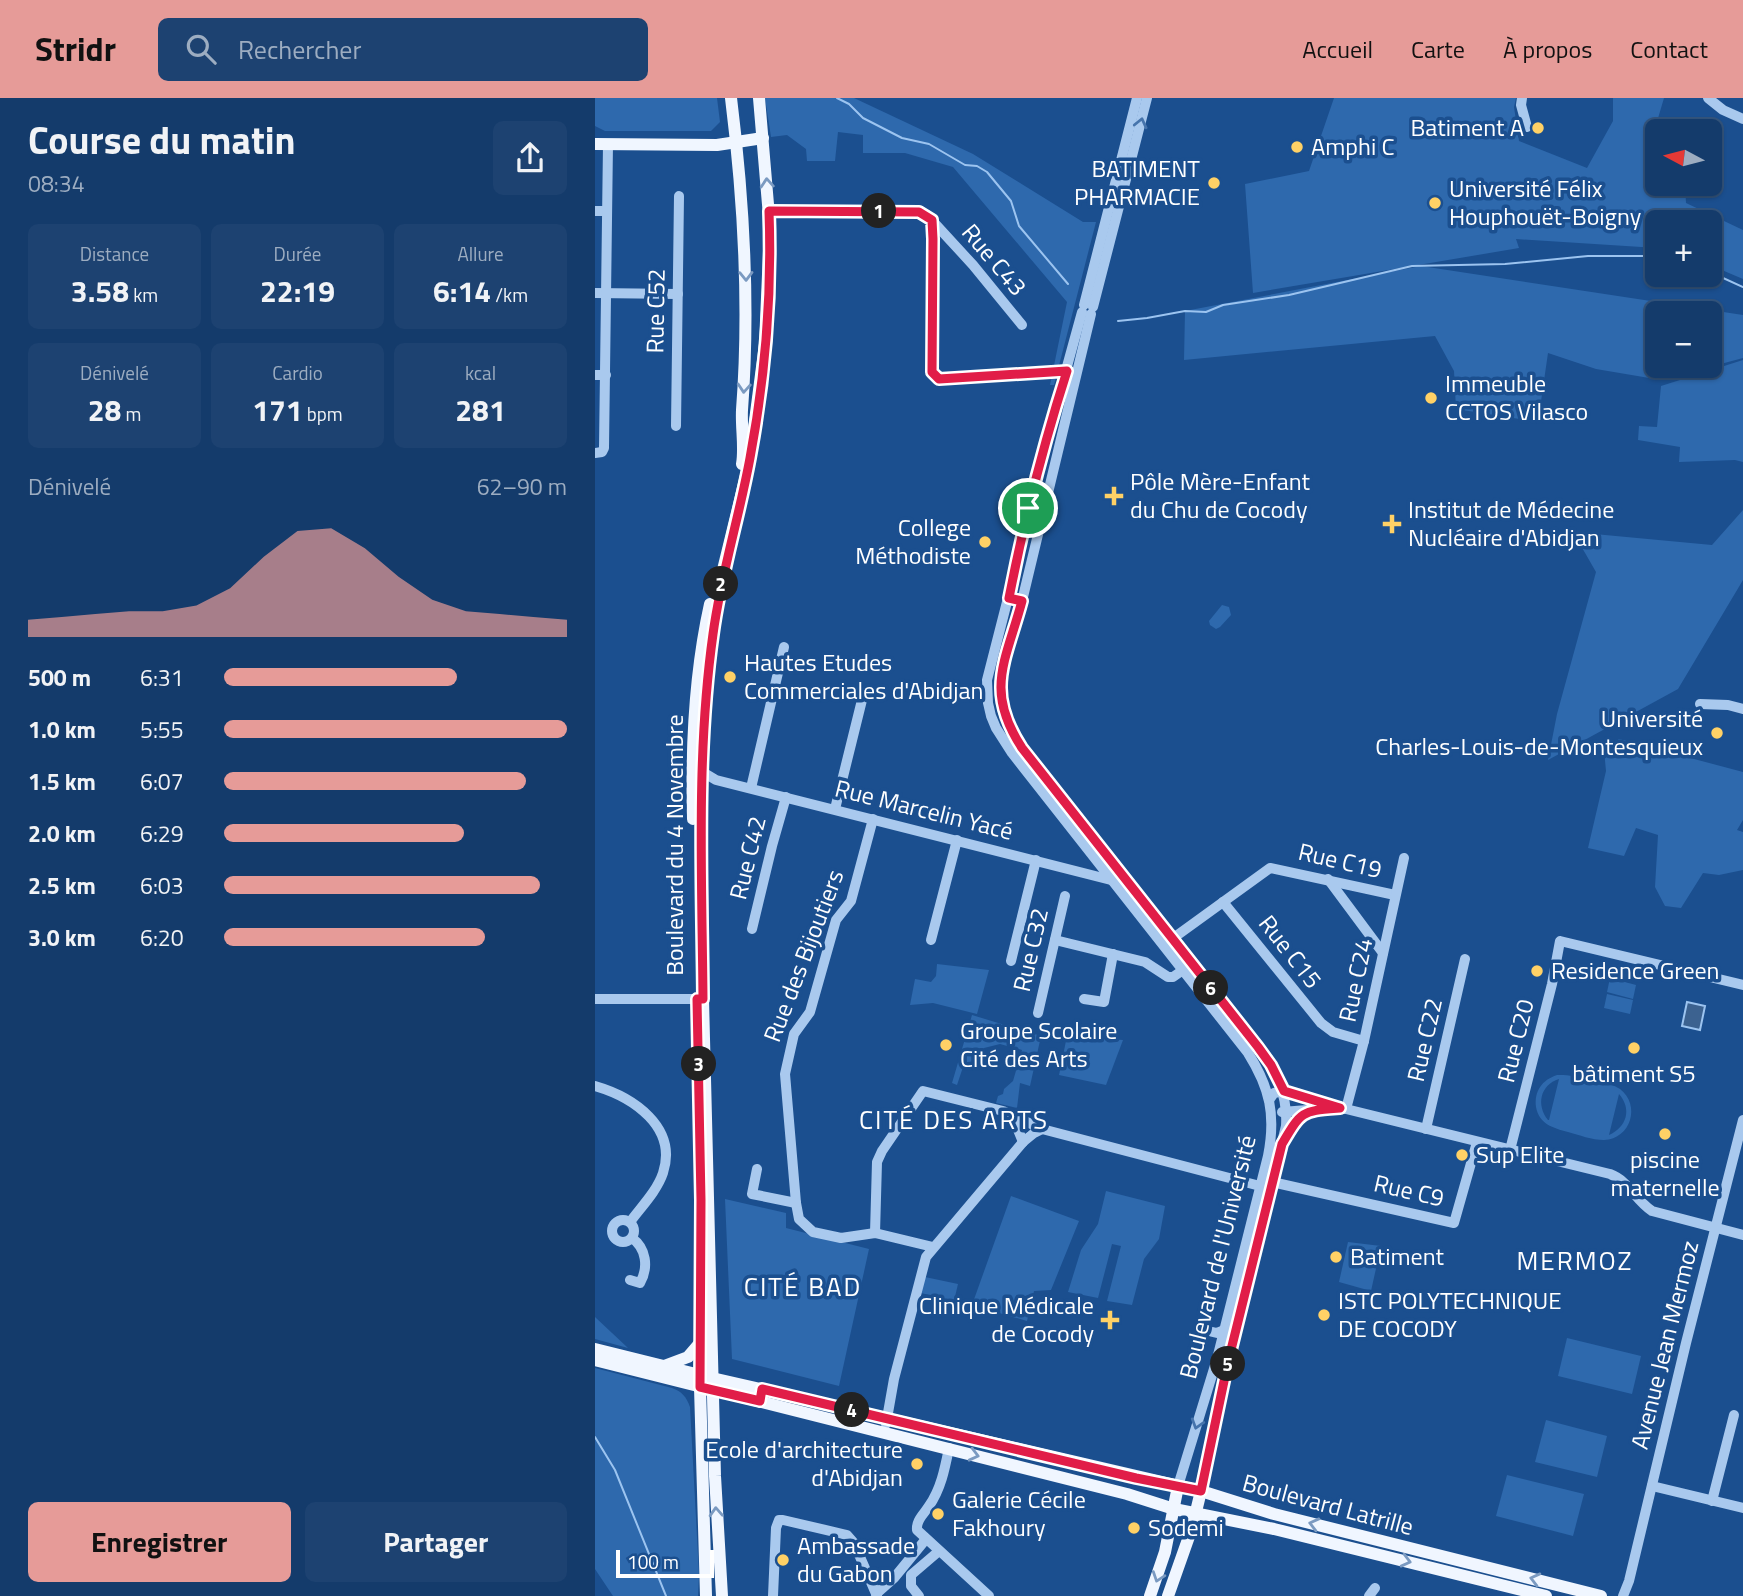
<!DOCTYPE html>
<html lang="fr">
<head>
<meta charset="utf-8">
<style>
	:root { --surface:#143b6b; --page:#1d4271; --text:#f1f3f6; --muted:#9dadc1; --line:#33557e; --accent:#e69b98 }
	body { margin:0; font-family:"Titillium Web",sans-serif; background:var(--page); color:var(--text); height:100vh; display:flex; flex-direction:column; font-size:26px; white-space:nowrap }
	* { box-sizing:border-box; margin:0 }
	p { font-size:23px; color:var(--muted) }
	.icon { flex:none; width:38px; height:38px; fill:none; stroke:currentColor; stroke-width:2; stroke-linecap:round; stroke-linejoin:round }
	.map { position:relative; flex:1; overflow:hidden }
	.sheet { display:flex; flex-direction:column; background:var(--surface); width:595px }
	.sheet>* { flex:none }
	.needle { width:46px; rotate:277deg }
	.buttons { position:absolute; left:1050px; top:21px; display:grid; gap:14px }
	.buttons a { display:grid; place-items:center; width:77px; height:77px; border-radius:10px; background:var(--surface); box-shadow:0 2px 5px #0004,0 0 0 2px var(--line); font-size:35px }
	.scale { position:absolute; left:21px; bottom:18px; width:98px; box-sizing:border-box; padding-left:7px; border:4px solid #fff; border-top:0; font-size:19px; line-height:24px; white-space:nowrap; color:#fff; -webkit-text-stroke:5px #1b4f8f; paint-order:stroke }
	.pin { position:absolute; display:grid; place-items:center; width:60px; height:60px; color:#fff; margin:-30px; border:4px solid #fff; border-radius:50%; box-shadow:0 2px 7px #0007 }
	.km { position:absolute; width:35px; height:35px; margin:-18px; border-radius:50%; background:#222; color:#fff; font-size:19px; line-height:35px; text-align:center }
	.round { display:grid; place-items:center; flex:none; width:74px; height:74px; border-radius:10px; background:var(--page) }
	.headline { display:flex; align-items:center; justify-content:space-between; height:119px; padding:0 28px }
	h1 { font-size:38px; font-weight:700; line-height:52px }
	.metrics { display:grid; grid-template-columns:repeat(3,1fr); gap:10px; height:119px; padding:7px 28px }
	.metrics div { display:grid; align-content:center; border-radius:10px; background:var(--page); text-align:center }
	.metrics b { font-size:30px; font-weight:700 }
	.metrics small { font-size:19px; font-weight:400 }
	.metrics p { font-size:19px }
	.chart { height:196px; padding:14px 28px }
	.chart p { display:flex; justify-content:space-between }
	.chart svg { width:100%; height:126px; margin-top:7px; fill:var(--accent); opacity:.7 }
	.cta { display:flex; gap:14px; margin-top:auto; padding:14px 28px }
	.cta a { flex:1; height:80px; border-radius:10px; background:var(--accent); color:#111; font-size:28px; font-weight:700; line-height:80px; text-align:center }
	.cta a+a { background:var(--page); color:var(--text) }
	ul { padding:0 28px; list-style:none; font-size:23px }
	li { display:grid; grid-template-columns:112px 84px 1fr; align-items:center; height:52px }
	li i { height:18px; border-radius:9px; background:var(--accent) }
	header { display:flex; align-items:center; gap:42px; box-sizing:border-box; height:98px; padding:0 35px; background:var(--accent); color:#111 }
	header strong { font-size:33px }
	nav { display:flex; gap:38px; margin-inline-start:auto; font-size:24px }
	.search { width:490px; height:63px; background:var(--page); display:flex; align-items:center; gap:18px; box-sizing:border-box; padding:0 24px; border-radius:10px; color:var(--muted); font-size:26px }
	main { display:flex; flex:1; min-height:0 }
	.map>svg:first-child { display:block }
	.green { fill:#2e69ad; fill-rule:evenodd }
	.water { fill:#3c6290; stroke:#9cc4f0; stroke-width:2 }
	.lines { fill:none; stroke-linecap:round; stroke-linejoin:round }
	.stream { stroke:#9cc4f0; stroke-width:2 }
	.minor { stroke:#a9c9ee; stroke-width:10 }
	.major { stroke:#f0f6ff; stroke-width:12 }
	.oneway { stroke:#4674ac }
	.oneway2 { stroke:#7b9ac1 }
	.route-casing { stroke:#fff; stroke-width:14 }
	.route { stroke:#e11d48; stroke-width:9 }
	.poi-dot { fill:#ffd166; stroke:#1b4f8f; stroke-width:2.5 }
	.labels { text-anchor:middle; stroke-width:7; stroke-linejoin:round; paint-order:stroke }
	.poi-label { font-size:24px; fill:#fff; stroke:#1b4f8f; text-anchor:start }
	.street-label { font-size:24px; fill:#fff; stroke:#1b4f8f }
	.neighbourhood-label { font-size:26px; letter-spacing:2px; fill:#fff; stroke:#1b4f8f }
</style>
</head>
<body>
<header>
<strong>Stridr</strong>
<div class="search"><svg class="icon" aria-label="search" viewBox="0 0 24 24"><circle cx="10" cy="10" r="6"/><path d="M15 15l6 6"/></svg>Rechercher</div>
<nav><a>Accueil</a><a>Carte</a><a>À propos</a><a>Contact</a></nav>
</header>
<main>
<section class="sheet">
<div class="headline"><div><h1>Course du matin</h1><p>08:34</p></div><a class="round"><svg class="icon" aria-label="share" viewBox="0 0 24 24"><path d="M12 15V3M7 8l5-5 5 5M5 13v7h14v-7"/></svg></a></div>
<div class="metrics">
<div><p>Distance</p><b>3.58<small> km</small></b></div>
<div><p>Durée</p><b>22:19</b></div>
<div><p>Allure</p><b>6:14<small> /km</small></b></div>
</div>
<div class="metrics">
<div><p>Dénivelé</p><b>28<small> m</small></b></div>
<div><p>Cardio</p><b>171<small> bpm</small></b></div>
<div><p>kcal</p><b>281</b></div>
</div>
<div class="chart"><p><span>Dénivelé</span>62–90 m</p>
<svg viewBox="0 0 160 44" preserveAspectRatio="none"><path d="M0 44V38L10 37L20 36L30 35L40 35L50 33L60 27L70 16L80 7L90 6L100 13L110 23L120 31L130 35L140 36L150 37L160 38V44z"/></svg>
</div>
<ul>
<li><b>500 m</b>6:31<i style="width:68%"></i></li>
<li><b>1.0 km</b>5:55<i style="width:100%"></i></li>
<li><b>1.5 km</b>6:07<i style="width:88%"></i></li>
<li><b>2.0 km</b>6:29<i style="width:70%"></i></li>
<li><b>2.5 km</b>6:03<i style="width:92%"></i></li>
<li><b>3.0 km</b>6:20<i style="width:76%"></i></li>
</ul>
<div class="cta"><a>Enregistrer</a><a>Partager</a></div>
</section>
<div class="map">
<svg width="1148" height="1498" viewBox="0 0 1148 1498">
	<rect width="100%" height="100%" fill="#1b4f8f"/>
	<g class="green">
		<path d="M0,0H122L125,24L116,33H10L0,28Z"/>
		<path d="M170,0H259L378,56L488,124H501L459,287H455L472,204L358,69L310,55H268V37L243,34L240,63H212L211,51L192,37L176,39Z"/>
		<path d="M739,0H921L919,9L924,43L992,70L1018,23V0H1069L1053,54L1062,59V86H1090L1091,105L1148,132V181L1115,167V124H1062V150L921,141L924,150L658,195L650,86L714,73Z"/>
		<path d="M826,168L1148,217V260L1066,282L1001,271L953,255L943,324L861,311L859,273L840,238L589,262L590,213ZM1062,215H1115V268H1062Z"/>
		<path d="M1148,262V364L1140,362L1084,364L1085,349L1043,342L1044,328L1062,329L1066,288Z"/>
		<path d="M1148,412V482L1083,591L953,662L962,616L1001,474L978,434L1117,447Z"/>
		<path d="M627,507L634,509L636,517L625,529L621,531L615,527L614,523Z"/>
		<path d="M1024,641L1148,674V722L1142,732L1148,734V772L1124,777L1108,775L1086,810L1070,808L1060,789L1063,737L1041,730L1029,758L993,750L1011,673L1009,652Z"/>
		<path d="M342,866L394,872L382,916L338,905L315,907L320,881L336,884L341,878Z"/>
		<path d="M1015,880L1041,887L1038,901L1012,894Z"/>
		<path d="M1012,896L1038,902L1035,916L1009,910Z"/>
		<path d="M377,917L446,938L435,988L425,985L422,1010L401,1005L403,998L408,996L409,991L418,983L427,952L405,946L389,950L391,961L369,966L362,987L357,985Z"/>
		<path d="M472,938L528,942L511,987L464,977Z"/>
		<path d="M962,977C976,976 1014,983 1025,991C1046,1007 1036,1041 1009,1042C997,1042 984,1037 973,1034C958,1030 944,1026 941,1009C939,993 947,982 962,977ZM964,981L954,1022H953C941,1007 945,987 964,981ZM1024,996C1037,1011 1032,1029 1014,1037Z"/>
		<path d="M511,1093L570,1108L564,1141L549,1161L537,1207L512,1203L526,1148L517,1146L503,1200L473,1194L486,1152L503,1126Z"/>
		<path d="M416,1098L484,1123L456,1192L439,1193L432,1223L377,1207Z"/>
		<path d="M130,1101L191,1115V1130L274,1151L244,1288L137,1261Z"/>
		<path d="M753,1144L786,1148L776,1193L744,1184Z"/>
		<path d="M330,1179L363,1186L359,1203L326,1195Z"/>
		<path d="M0,1219L33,1250L0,1241Z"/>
		<path d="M972,1240L1046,1258L1037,1296L963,1278Z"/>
		<path d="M0,1270L77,1290C87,1294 91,1298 95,1309L104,1476L103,1498H18L0,1471Z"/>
		<path d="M951,1322L1012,1338L1002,1379L940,1364Z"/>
		<path d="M912,1377L989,1396L978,1438L901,1418Z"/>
	</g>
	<path class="water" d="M1092,904L1110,908L1105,932L1087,928Z"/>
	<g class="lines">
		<g class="stream">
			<path d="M242,0L254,6L268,20L307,40L334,46L370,67L382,68L392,74L416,103L424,128L473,186"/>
			<path d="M1115,174L1148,189"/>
			<path d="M523,223L552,220L590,213L611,214L628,207L694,197L817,168L910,166L993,158H1062"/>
			<path d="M0,1339L20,1372L71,1498"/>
		</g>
		<g class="minor">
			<path d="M927,0L926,7L932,29"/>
			<path d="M1113,0L1128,12L1148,21"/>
			<path d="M0,113H12"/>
			<path d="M174,113L324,114L332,117L378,167L427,227"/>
			<path d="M337,122V274L344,281L478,274"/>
			<path d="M0,195L83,196"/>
			<path d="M489,207L542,0"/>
			<path d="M498,209L552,0"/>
			<path d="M487,214L433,410L413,500L392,582L393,605L396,618L401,630L417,655L653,955C675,990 681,1017 673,1058L622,1261L583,1388"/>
			<path d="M496,216L427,503L405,584L408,614L427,650L663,949C681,974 693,996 691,1028L633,1264L606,1393"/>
			<path d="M0,277H11"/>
			<path d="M81,328L84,98"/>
			<path d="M0,355L7,354L9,350L13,46"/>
			<path d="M1105,606L1133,607L1148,611"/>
			<path d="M102,673H106L121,682L516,782"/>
			<path d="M156,690L189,549"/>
			<path d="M240,711L268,598"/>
			<path d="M278,721L256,803L241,822L215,914L199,936L190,976L201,1105L204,1121L218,1134L246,1140L280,1135L338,1149"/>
			<path d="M733,781L788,855"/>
			<path d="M628,804L726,925L738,934L769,943"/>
			<path d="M157,831L177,748L191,699"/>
			<path d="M577,841L675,770L800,797"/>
			<path d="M336,842L362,742"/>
			<path d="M460,842L550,864L573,879H578L588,872"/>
			<path d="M416,863L441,762"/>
			<path d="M0,901H108"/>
			<path d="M489,901L509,904L518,856"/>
			<path d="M443,915L470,798"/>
			<path d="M0,988C38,999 83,1029 68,1075C62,1093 46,1109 35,1124"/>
			<path d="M674,1002L679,995L689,993L751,1011L1015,1076C1034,1083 1040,1102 1057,1113L1148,1137"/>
			<path d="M751,1011L769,943L809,760"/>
			<path d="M687,1014L738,1010"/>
			<path d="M417,1017L428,1044"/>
			<path d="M831,1031L870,861"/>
			<path d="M691,1039L700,1025L712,1013"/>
			<path d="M915,1052L957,886L965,843L1148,887"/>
			<path d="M162,1071L157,1096L201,1105"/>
			<path d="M677,1084L859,1125L882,1044"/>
			<circle cx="28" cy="1133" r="11"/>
			<path d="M280,1135L282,1064L287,1053L328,993L408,1013L447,1031L665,1088"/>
			<path d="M35,1182L45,1185C54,1169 51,1150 37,1140"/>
			<path d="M609,1232L622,1235L632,1231"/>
			<path d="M291,1326L299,1281L331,1159L428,1044L439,1035L447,1031"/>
			<path d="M354,1350C350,1370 346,1391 334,1408C329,1416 321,1422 322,1432L394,1498"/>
			<path d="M1057,1388L1148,1410"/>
			<path d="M1117,1403L1139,1317"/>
			<path d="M281,1496L299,1480L331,1441"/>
			<path d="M178,1498L181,1430L184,1422H188L252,1437L259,1445L282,1498"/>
			<path d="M324,1498L316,1488V1477L344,1453"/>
			<path d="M774,1498L780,1490"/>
			<path d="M1028,1498L1034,1483L1091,1245L1148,1022"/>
		</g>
		<g class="major">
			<path d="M136,0C149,104 155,207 147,312C146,330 150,349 147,366"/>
			<path d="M0,46L122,47L168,40"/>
			<path d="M98,721C96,649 99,578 115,506"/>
			<path d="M107,1128L105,1289L111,1498"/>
			<path d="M0,1251L117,1280L606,1393L679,1416L1006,1498"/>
			<path d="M0,1262L532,1396L579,1411L679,1431L951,1498"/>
			<path d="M69,1268L93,1259L105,1245"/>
			<path d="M127,1498L120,1378L108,901L106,673L111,596L118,535L127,476L155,361L170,246L175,130L164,0"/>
			<path d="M555,1498L570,1454L583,1388"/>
			<path d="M573,1498L597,1430L606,1393"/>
		</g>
	</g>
	<defs><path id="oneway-chevron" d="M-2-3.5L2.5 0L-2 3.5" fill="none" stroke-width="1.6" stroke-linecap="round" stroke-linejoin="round" transform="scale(1.75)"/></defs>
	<g class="oneway">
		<use href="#oneway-chevron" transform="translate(546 25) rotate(-77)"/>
		<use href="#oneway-chevron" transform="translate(602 1326) rotate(107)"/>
	</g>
	<g class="oneway2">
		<use href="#oneway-chevron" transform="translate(172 85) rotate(-94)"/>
		<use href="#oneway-chevron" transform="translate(151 178) rotate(89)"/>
		<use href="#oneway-chevron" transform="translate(149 290) rotate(94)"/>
		<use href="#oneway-chevron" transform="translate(379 1357) rotate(14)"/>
		<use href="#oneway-chevron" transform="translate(121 1414) rotate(-93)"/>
		<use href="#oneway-chevron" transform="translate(719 1426) rotate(-166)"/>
		<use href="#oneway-chevron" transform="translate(811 1463) rotate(14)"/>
		<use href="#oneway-chevron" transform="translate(563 1479) rotate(109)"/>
		<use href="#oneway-chevron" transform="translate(940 1481) rotate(-166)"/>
	</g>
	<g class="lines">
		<defs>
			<path id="route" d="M174,113L324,114L337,122L338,141L337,274L344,281L472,273C448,348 429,423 414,500L427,503C411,563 389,592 427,650L663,949L676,967L689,993L745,1010C707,1013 707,1012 687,1046L633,1264L606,1393L541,1380L167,1291L165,1303L105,1289L106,1102L102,901H108C107,779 101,657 118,536C126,476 144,420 155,360C170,280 177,194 174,113Z"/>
		</defs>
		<use href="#route" class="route-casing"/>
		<use href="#route" class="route"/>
	</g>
	<g class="poi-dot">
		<circle cx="943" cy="30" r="7"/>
		<circle cx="702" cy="49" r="7"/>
		<circle cx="619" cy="85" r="7"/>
		<circle cx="840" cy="105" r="7"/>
		<circle cx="836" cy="300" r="7"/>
		<path d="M515.5 387.5h7v7h7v7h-7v7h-7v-7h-7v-7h7z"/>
		<path d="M793.5 415.5h7v7h7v7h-7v7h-7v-7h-7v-7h7z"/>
		<circle cx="390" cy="444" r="7"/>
		<circle cx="135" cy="579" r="7"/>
		<circle cx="1122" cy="635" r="7"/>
		<circle cx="942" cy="873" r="7"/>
		<circle cx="351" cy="947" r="7"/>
		<circle cx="1039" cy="950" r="7"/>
		<circle cx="1070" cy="1036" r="7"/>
		<circle cx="867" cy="1057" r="7"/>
		<circle cx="741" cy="1159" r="7"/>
		<circle cx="729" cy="1217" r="7"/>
		<path d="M511.5 1211.5h7v7h7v7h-7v7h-7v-7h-7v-7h7z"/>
		<circle cx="322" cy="1366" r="7"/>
		<circle cx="343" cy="1416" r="7"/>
		<circle cx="539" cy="1430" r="7"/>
		<circle cx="188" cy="1462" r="7"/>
	</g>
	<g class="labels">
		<g class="poi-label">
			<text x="929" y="38" text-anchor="end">Batiment A</text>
			<text x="716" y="57">Amphi C</text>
			<text x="605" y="79" text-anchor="end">BATIMENT<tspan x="605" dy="28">PHARMACIE</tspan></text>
			<text x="854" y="99">Université Félix<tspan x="854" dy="28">Houphouët-Boigny</tspan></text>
			<text x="850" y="294">Immeuble<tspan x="850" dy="28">CCTOS Vilasco</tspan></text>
			<text x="535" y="392">Pôle Mère-Enfant<tspan x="535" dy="28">du Chu de Cocody</tspan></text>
			<text x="813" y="420">Institut de Médecine<tspan x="813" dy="28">Nucléaire d'Abidjan</tspan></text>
			<text x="376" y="438" text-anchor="end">College<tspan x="376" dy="28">Méthodiste</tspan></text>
			<text x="149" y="573">Hautes Etudes<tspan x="149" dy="28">Commerciales d'Abidjan</tspan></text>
			<text x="1108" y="629" text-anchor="end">Université<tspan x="1108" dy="28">Charles-Louis-de-Montesquieux</tspan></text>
			<text x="956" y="881">Residence Green</text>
			<text x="365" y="941">Groupe Scolaire<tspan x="365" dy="28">Cité des Arts</tspan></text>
			<text x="1039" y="984" text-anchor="middle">bâtiment S5</text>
			<text x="881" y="1065">Sup Elite</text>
			<text x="1070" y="1070" text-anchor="middle">piscine<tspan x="1070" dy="28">maternelle</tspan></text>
			<text x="755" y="1167">Batiment</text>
			<text x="743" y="1211">ISTC POLYTECHNIQUE<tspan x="743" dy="28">DE COCODY</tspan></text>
			<text x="499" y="1216" text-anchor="end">Clinique Médicale<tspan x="499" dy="28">de Cocody</tspan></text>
			<text x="308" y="1360" text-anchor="end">Ecole d'architecture<tspan x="308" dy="28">d'Abidjan</tspan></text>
			<text x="357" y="1410">Galerie Cécile<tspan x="357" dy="28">Fakhoury</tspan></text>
			<text x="553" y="1438">Sodemi</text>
			<text x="202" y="1456">Ambassade<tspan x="202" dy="28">du Gabon</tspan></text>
		</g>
		<g class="street-label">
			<text transform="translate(399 162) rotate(50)" y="8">Rue C43</text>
			<text transform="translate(61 213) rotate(-89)" y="8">Rue C52</text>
			<text transform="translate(329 712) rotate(14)" y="8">Rue Marcelin Yacé</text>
			<text transform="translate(80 747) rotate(-90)" y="8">Boulevard du 4 Novembre</text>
			<text transform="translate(153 760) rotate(-76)" y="8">Rue C42</text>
			<text transform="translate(745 763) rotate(13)" y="8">Rue C19</text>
			<text transform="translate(436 852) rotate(-77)" y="8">Rue C32</text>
			<text transform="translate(695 854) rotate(52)" y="8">Rue C15</text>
			<text transform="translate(209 858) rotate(-69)" y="8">Rue des Bijoutiers</text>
			<text transform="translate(761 882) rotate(-78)" y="8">Rue C24</text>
			<text transform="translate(830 942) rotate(-77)" y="8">Rue C22</text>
			<text transform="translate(921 943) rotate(-76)" y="8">Rue C20</text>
			<text transform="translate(814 1093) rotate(13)" y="8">Rue C9</text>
			<text transform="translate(623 1159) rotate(-76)" y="8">Boulevard de l'Université</text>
			<text transform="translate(1070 1247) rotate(-76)" y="8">Avenue Jean Mermoz</text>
			<text transform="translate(733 1407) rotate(15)" y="8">Boulevard Latrille</text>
		</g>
		<g class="neighbourhood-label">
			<text x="359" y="1031">CITÉ DES ARTS</text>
			<text x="980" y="1172">MERMOZ</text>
			<text x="208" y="1198">CITÉ BAD</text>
		</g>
	</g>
</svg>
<div class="buttons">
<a><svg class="needle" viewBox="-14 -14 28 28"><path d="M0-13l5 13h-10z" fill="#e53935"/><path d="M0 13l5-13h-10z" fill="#9dadc1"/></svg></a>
<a>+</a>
<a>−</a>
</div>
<div class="scale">100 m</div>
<div class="pin" style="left:433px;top:410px;background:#1e9e55"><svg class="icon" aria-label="arrive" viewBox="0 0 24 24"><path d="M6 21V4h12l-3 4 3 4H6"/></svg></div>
<b class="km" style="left:284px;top:113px">1</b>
<b class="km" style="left:126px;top:486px">2</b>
<b class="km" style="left:104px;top:966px">3</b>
<b class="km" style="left:257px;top:1312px">4</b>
<b class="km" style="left:633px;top:1266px">5</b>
<b class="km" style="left:616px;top:890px">6</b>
</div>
</main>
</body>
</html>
